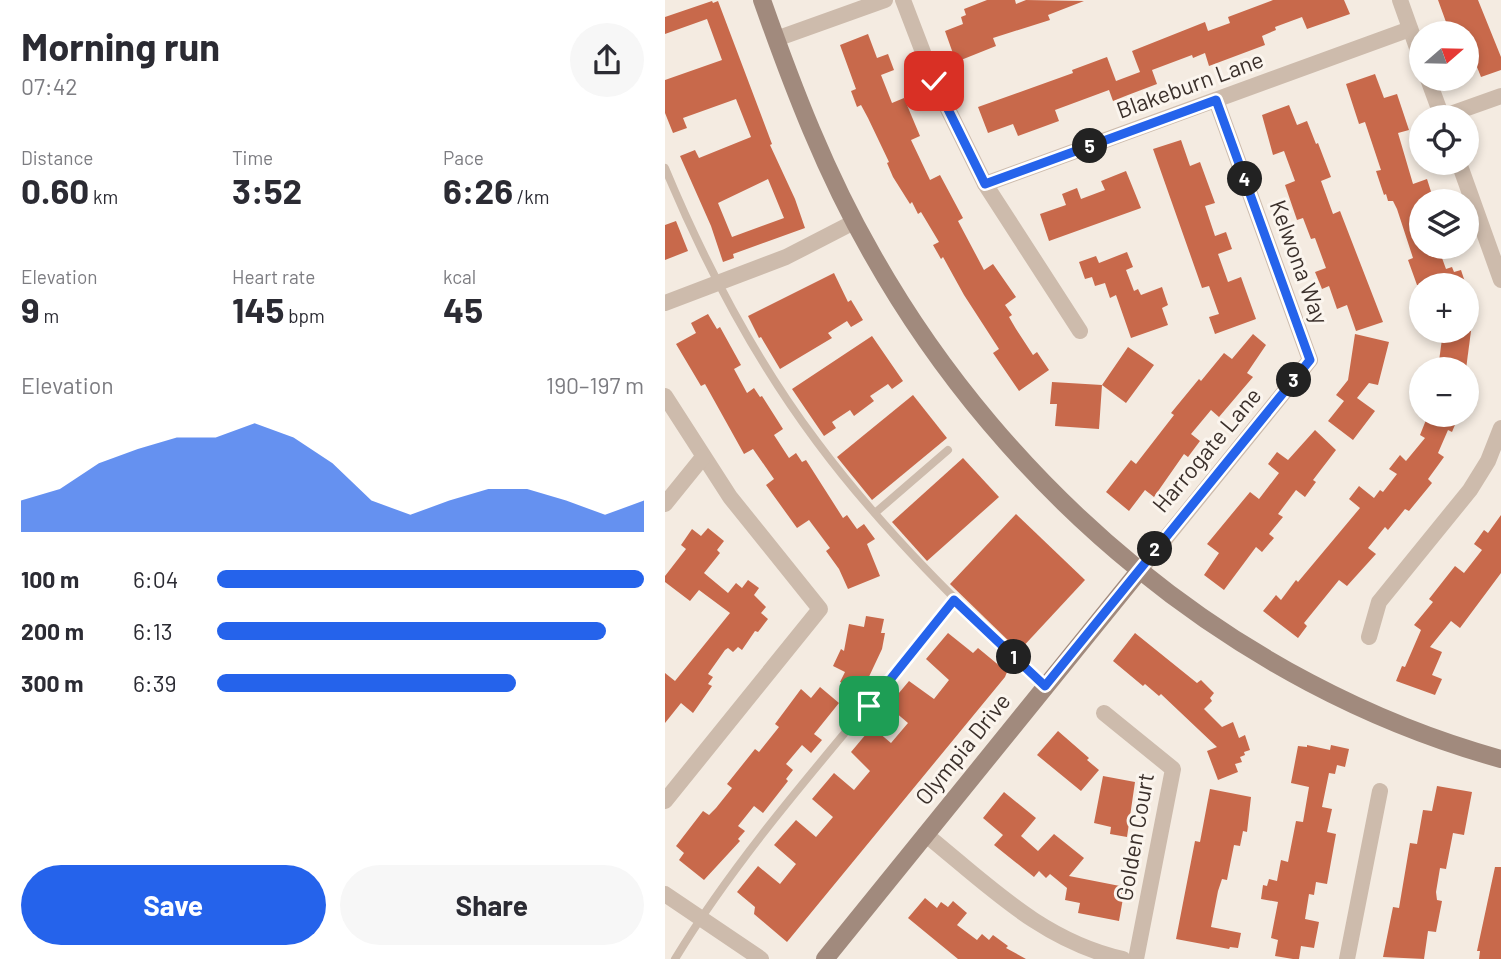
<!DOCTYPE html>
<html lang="en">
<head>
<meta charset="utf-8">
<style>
	:root { --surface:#fff; --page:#f7f7f7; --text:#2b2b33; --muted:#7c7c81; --accent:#2563eb }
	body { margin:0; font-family:Barlow,sans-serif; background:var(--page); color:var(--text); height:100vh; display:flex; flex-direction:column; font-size:26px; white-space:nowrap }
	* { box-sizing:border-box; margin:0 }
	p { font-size:23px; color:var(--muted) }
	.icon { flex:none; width:38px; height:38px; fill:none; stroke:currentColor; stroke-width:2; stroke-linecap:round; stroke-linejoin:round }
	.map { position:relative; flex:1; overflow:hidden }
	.details { display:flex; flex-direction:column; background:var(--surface); width:665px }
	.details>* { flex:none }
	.needle { width:46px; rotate:70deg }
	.buttons { position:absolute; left:744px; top:21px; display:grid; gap:14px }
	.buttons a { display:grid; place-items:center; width:70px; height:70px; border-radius:50%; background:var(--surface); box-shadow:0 4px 10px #0003; font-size:35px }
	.pin { position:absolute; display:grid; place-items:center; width:60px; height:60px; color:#fff; margin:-30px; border-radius:14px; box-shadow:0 4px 10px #0006 }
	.km { position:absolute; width:35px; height:35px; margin:-18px; border-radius:50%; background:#222; color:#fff; font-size:19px; line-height:35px; text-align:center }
	.round { display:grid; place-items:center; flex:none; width:74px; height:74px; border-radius:37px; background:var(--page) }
	.overview { display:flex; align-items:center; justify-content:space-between; height:119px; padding:0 21px }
	h1 { font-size:38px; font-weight:700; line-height:52px }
	.metrics { display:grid; grid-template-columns:repeat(3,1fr); gap:10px; height:119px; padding:7px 21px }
	.metrics div { display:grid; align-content:center }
	.metrics b { font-size:35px; font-weight:700 }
	.metrics small { font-size:19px; font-weight:400 }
	.metrics p { font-size:19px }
	.chart { height:196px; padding:14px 21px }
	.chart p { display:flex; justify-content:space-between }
	.chart svg { width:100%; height:126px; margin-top:7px; fill:var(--accent); opacity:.7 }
	.action { display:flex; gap:14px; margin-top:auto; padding:14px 21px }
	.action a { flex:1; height:80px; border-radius:42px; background:var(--accent); color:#fff; font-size:28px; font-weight:700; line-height:80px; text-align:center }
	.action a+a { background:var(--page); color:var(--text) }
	ul { padding:0 21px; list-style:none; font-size:23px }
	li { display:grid; grid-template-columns:112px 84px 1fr; align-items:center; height:52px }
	li i { height:18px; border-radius:9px; background:var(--accent) }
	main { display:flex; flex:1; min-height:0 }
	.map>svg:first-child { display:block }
	.building { fill:#c8694b; fill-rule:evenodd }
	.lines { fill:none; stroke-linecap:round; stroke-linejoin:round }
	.lane { stroke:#cdbbac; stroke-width:8 }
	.street { stroke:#cdbbac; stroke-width:16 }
	.secondary { stroke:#a18a7d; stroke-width:18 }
	.route-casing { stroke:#fff; stroke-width:14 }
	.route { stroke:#2563eb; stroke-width:9 }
	.labels { text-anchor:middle; stroke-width:6; stroke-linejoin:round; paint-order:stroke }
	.street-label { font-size:23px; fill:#3b302b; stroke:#fbf5ee }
</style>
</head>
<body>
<main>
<section class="details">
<div class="overview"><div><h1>Morning run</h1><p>07:42</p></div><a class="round"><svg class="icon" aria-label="share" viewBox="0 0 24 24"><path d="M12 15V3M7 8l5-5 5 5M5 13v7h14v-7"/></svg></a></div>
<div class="metrics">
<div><p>Distance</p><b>0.60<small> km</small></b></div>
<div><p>Time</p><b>3:52</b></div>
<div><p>Pace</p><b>6:26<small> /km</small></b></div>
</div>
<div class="metrics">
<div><p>Elevation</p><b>9<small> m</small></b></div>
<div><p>Heart rate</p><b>145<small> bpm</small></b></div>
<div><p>kcal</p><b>45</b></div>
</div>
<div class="chart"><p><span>Elevation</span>190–197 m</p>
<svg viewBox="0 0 160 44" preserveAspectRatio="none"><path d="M0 44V33L10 29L20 20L30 15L40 11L50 11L60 6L70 11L80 20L90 33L100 38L110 33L120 29L130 29L140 33L150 38L160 33V44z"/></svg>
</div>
<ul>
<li><b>100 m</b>6:04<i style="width:100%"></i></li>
<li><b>200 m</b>6:13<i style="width:91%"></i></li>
<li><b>300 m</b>6:39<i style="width:70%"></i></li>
</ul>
<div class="action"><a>Save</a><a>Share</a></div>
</section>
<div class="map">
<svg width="836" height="959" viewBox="0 0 836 959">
	<rect width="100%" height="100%" fill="#f4ebe1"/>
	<g class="building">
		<path d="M322,0H350L351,4L361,0L419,1L383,15L385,20L328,38L331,46L291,62L280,31L298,24L296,17L301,15L299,9Z"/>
		<path d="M608,0H679L685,14L642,29L637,17L610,27L611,30L597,36L600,45L544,66L540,53L528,58L527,55L487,70L492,84L463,95L448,101L444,90L390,110L394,121L353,136L348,124L323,133L313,107L408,73L407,70L442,57L451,81L475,72L467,51L540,22L543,31L565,23L563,17Z"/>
		<path d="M773,0H813L836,57V70L816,77L810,62L802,66V33H785Z"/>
		<path d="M47,1L48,3L53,1L107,144L105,145L130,199L140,228L68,254L69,258L58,262L46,226L15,156L30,150L34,158L86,137L71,99L18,118L22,128L8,133L0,113V80L57,60L42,19L0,34V17ZM103,179L119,218L67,237L53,203Z"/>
		<path d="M203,34L212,58L223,54L229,70L216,75L227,103L239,98L255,136L246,140L265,180L275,175L298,218L293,221L319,270L328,264L351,297L340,305L347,315L344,317L351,329L368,355L372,352L384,370L354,391L328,353L334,349L299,295L278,257L276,259L268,245L274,242L256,212L253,214L247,202L245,204L228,177L222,163L224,162L203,118L196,105L192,107L186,91L191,89L175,45Z"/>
		<path d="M710,74L719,98L732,94L744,130L733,133L748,184L762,179L769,201H756V247H773L781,269L787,267L789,272L796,270L801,285H752L743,260L748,258L732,209L728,201H723L721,194L719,195L711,171L716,170L700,122L694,124L681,84Z"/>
		<path d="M624,105L632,125L642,121L651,144L653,143L666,177L656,181L668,214L675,211L718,322L691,331L682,305L672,309L664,286L657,289L650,272L661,268L650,238L646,239L638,218L632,220L620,185L630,181L619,151L608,155L597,115Z"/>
		<path d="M516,140L525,166L535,162L550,203L540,206L550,236L561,232L567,249L553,254L563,282L576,277L591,319L550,334L544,317L554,314L544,286L537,288L488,149Z"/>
		<path d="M461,171L476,208L384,241L375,214L401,205L397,194L412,188L416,199L440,190L436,181Z"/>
		<path d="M11,221L23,251L0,260V225Z"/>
		<path d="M462,252L468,267L461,270L469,291L473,289L476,295L497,287L503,305L497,308L503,325L466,338L451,295L445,298L440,283L430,286L427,277L420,279L414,262L431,256L434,263Z"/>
		<path d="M169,273L183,302L186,300L198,320L186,327L182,321L163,333L167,338L115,369L96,337L94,338L83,316Z"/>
		<path d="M43,314L52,329L55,327L76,365L69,369L82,393L89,388L95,397L97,396L118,429L109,435L124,458L131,453L137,462L141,460L178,518L182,515L192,529L199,524L210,539L202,544L215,576L183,589L174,569L161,551L165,548L144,520L132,528L101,485L109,479L88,449L79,454L40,384L36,386L11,344L31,333L26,323Z"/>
		<path d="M778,331H806L801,369H773Z"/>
		<path d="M588,334L601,345L582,373L588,377L554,417L546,410L526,434L535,441L523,457L519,454L489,497L480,490L464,511L441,492L466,460L471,464L509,415L506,413L534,379L536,381L559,353L567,359Z"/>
		<path d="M690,334L724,342L713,385L704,383L692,398L710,411L688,440L663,421L679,401L671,395L683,380Z"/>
		<path d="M207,336L238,381L227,389L223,384L205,396L209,401L189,416L185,410L167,422L171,428L159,436L127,389Z"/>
		<path d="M463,347L489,365L461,403L437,385L434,429L390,426L392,404H385L387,382L437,385Z"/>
		<path d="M248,395L282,438L207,500L172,457Z"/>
		<path d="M763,415H794L787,432L783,430L773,453L779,457L763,479L767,483L744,511L740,509L723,530L720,527L703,548L711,554L682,586L674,580L639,623L642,626L633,638L598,611L611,595L616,600L631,580L633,582L695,508L684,499L694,486L709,498L715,490L718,492L732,474L724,469L735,455L741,461L760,438L755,435Z"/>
		<path d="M650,430L671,450L648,480L651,482L640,497L631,490L613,514L618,517L604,534L609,538L597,552L591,547L559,590L539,575L554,553L542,544L585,492L594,499L614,473L603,464L612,452L623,460Z"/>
		<path d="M298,458L334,497L262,561L227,522Z"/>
		<path d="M351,514L420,580L354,651L285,584Z"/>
		<path d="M836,515V573L795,628L786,621L765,647L777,652L767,675L777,679L770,695L731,681L737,666L740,667L756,630L749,625L768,602L764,599L790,566L799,573L817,550L809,544L819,530L823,533Z"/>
		<path d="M43,528L59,541L52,550L55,553L39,573L63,593L71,583L77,588L83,580L94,588L89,595L101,607L96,613L103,619L93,632L90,631L77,650L73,647L68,652L63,648L60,650L43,674L48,677L43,684L47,686L28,713L16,703L0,723V673L10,681L65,613L34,590L25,601L0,582V576L21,549L16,545L27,529L36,536Z"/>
		<path d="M201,616L219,619L216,633H220L217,649L201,683L196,681L192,690L175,682L180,672L168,666L176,649L179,651L184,624L199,627Z"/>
		<path d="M283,633L308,653L313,648L342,672L340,677L122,942L89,914L90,907L72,892L93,866L115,884L131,864L109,845L131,820L151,837L168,817L147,799L169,773L189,790L205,771L186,752L207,727L226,743L243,723L223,706L244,681L269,699L284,680L261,659Z"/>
		<path d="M470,633L532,683L536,680L549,693L545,698L547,701L539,709L557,727L568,722L574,738L580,735L585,750L579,752L580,755L575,757L577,762L570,764L573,772L553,780L542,751L552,747L496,694L494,696L480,684L478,686L448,661Z"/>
		<path d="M155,687L174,703L149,734L157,740L146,753L137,745L121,764L128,770L121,779L123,781L98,813L89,806L73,826L80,831L73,839L75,841L39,880L14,860L19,853L11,846L38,811L44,815L51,808L67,788L62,784L90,749L94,752L114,727L110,724L136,689L146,698Z"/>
		<path d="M393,731L424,758L422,760L434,770L416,791L372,755Z"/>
		<path d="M642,745L665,750L666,745L684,749L680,767L672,765L670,774L664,773L657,807L667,809L662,832L671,834L662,884L651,882L649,895L644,894L640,919L654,922L649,948L636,946L634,959H628L610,956L613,940L606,938L613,902L596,899L598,885L602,886L604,879L612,881L616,860L623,862L631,821L638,822L644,787L626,783L633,746L642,747Z"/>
		<path d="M438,776L470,782L462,837L445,834L446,827L429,823Z"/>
		<path d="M772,786L807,792L799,835L788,833L781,869L775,868L771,892L772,900L777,901L771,932L763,931L759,959L718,957L728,907L734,908L745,843L752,844L758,810L767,811Z"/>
		<path d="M545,789L586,797L582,832L578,831L575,846L569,845L562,880L557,879L553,891L546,927L576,933L573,948L565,947L564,949L511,939L530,841L535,842Z"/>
		<path d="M339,792L371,818L356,836L373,851L389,834L419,858L404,876L460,887L454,921L413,913L415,903L400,900L402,888L385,874L381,878L374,871L369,877L329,845L338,835L318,818Z"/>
		<path d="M830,867H836V959H814L815,951H812Z"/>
		<path d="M260,898L272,908L276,902L283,907L288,901L302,913L292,925L312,940L317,934L324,940L328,935L343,946L341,948L361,959H293L243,918Z"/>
	</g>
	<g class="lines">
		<g class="lane">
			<path d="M0,168C40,264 89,358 152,442C219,532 299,609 380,686"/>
			<path d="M210,513L283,450"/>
			<path d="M10,959C87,832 197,718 289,600"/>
		</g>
		<g class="street">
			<path d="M238,0L269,81L320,184L415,331"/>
			<path d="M735,0L756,59"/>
			<path d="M111,39L220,0"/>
			<path d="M763,79L777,117L836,96"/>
			<path d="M794,163L836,280"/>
			<path d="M320,184L745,29"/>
			<path d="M0,303L121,257L189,222"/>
			<path d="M0,396L65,497L155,609L0,801"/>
			<path d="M0,504L38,457"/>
			<path d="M475,570L645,360L551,100"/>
			<path d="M704,637L714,602L805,490L823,461L836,428"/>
			<path d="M439,713L508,769L471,959"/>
			<path d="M260,834C323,885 377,941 458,959"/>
			<path d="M0,894L96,959"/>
			<path d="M682,959L715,791"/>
		</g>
		<g class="secondary">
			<path d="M97,0C128,88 161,174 207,254C341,492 571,686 836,759"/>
			<path d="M160,959L475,570"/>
		</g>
	</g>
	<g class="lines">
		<defs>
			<path id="route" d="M204,706L289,600L380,686L645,360L551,100L320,184L269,81"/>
		</defs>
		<use href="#route" class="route-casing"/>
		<use href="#route" class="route"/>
	</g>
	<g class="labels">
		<g class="street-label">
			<text transform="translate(525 85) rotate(-20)" y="8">Blakeburn Lane</text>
			<text transform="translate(634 262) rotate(70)" y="8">Kelwona Way</text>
			<text transform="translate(542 450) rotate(-50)" y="8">Harrogate Lane</text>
			<text transform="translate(298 749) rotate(-51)" y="8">Olympia Drive</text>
			<text transform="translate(470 837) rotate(-80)" y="8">Golden Court</text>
		</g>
	</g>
</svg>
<div class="buttons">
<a><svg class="needle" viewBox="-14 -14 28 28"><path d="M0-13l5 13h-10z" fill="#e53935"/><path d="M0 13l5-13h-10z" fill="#7c7c81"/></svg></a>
<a><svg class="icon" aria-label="locate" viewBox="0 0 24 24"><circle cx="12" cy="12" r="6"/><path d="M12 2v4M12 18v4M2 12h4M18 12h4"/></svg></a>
<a><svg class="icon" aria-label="layers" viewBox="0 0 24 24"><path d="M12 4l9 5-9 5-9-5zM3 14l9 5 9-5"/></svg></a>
<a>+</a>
<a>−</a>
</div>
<div class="pin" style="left:204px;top:706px;background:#1e9e55"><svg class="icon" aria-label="arrive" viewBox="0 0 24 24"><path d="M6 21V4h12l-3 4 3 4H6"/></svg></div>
<div class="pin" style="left:269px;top:81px;background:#d93025"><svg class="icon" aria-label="check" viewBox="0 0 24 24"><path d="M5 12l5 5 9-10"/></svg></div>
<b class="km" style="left:349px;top:657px">1</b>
<b class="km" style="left:490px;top:549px">2</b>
<b class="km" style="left:629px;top:380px">3</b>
<b class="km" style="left:580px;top:179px">4</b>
<b class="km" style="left:425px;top:146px">5</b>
</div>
</main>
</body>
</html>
